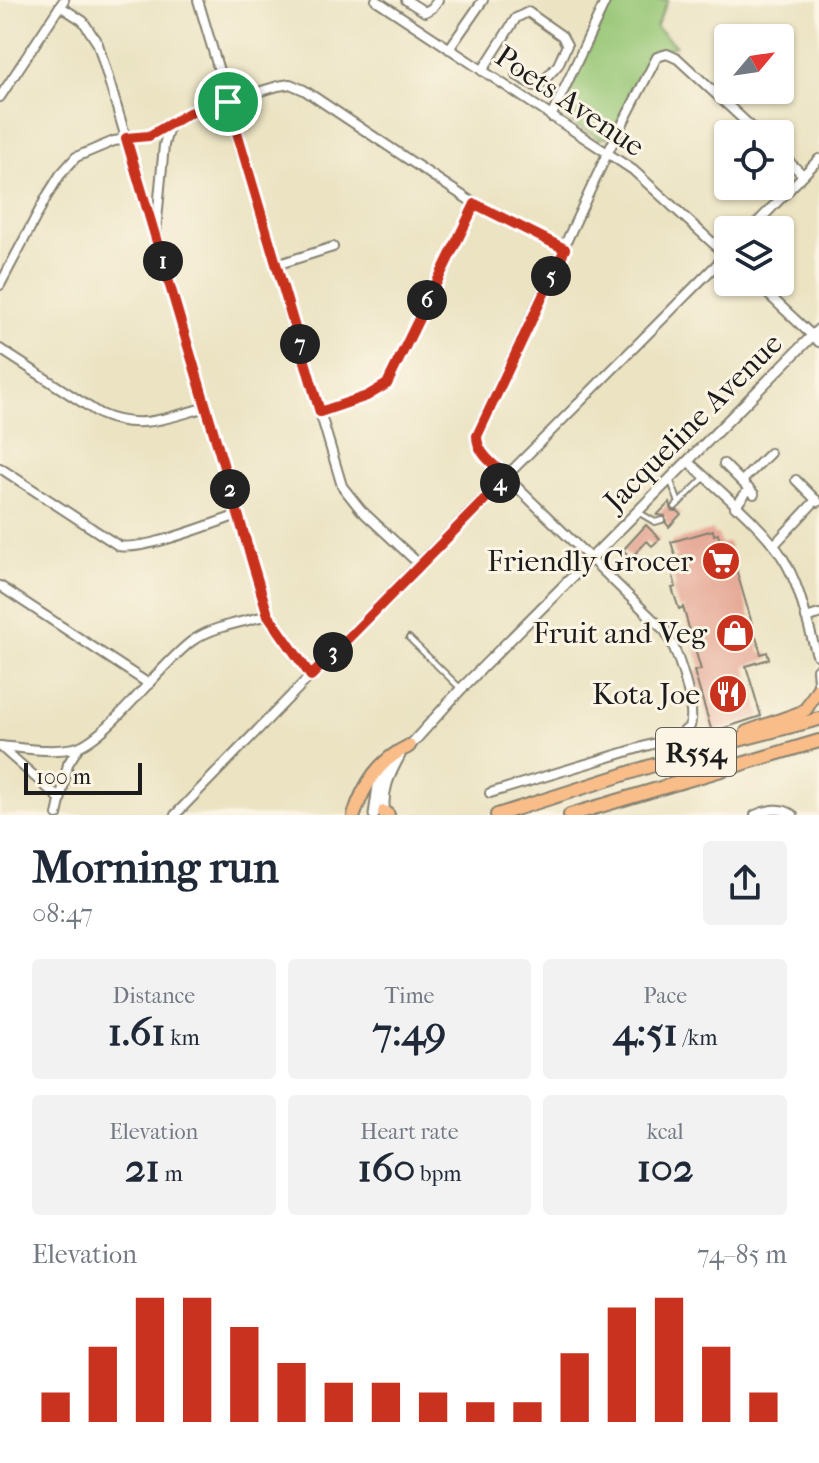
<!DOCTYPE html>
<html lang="en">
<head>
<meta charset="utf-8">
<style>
	:root { --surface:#fff; --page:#f2f2f3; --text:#1f2937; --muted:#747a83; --accent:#c8321e }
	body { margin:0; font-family:"IM FELL French Canon",serif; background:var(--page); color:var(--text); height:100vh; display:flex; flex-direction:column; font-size:30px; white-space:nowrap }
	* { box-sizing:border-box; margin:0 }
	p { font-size:26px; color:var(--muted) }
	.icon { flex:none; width:44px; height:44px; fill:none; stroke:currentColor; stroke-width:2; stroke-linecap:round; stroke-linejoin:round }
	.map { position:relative; height:815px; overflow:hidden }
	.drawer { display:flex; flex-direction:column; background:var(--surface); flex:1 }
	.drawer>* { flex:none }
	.needle { width:52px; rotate:61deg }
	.buttons { position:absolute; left:714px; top:24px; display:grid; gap:16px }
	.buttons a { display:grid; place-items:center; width:80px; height:80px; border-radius:8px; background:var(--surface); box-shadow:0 2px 6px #0004; font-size:40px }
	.scale { position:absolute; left:24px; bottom:20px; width:118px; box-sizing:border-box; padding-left:8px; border:4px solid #1c1c1c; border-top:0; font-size:22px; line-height:28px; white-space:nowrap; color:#1c1c1c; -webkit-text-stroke:6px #fcf5e5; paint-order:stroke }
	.pin { position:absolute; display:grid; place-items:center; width:68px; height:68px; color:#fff; margin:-34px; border:4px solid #fff; border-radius:50%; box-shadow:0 2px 8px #0007 }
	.km { position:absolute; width:40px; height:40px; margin:-20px; border-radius:50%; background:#222; color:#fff; font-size:22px; line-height:40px; text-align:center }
	.round { display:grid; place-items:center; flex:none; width:84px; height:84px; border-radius:8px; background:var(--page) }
	.overview { display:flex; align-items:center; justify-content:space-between; height:136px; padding:0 32px }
	h1 { font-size:44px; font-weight:700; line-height:60px }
	.metrics { display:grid; grid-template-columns:repeat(3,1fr); gap:12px; height:136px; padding:8px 32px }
	.metrics div { display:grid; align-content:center; border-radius:8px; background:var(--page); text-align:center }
	.metrics b { font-size:40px; font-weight:700 }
	.metrics small { font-size:22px; font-weight:400 }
	.metrics p { font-size:22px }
	.chart { height:224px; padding:16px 32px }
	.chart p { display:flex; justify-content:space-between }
	.chart svg { width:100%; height:144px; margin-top:8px; stroke:var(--accent); stroke-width:6 }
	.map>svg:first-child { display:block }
	.green { fill:#96c675; stroke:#597148; stroke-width:2 }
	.building { fill:#e39d8b }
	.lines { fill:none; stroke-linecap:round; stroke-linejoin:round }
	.service-casing { stroke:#84806f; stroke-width:8 }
	.minor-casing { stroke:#84806f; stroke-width:12 }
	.tertiary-casing { stroke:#84806f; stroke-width:13 }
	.primary-casing { stroke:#84806f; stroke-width:16 }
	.service { stroke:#fff; stroke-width:4 }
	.minor { stroke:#fff; stroke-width:8 }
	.tertiary { stroke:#fff; stroke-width:9 }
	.primary { stroke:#f9bd89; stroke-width:12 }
	.route-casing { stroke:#fff; stroke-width:16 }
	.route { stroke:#c8321e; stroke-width:10 }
	.labels { text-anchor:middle; stroke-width:6; stroke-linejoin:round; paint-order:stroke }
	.shield { fill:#fcf5e5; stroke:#5f5d58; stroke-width:2 }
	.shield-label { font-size:28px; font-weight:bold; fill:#1c1c1c }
	.street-label { font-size:30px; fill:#1c1c1c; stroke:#fcf5e5 }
	.poi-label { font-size:30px; fill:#1c1c1c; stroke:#fcf5e5; text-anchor:end }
</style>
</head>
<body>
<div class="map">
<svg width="819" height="815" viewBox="0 0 819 815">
	<rect width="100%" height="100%" fill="#fcf5e5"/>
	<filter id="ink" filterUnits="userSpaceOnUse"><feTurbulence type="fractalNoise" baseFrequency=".0125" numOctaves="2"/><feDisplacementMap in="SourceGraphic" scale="16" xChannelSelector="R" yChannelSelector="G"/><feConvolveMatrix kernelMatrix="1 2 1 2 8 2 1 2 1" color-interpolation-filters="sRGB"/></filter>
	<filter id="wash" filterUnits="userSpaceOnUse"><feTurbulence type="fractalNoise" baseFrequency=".006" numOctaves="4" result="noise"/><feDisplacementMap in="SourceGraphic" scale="32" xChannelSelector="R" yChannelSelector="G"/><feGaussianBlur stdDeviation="1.8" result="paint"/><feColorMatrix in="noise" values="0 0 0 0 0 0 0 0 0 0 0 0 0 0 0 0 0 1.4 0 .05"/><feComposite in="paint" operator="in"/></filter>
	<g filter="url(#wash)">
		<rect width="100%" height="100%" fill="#ebe3c2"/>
		<path class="green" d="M612,0H668L656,27L676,46L651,53L611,136L600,139L567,120L563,107Z"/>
		<g id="blocks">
			<g class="building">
				<path d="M670,502L672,511H678L681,514L669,527L666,523L665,516L657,515Z"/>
				<path d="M646,525L660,539L652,546L647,541L631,558L623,550Z"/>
				<path d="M713,530L714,535L718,534L721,544L728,542L761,654L767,652L769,659L746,666L761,716L712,732L694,671L701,670L683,607L679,609L672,588L676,587L669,560L676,558L671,542Z"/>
			</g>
		</g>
	</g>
	<g filter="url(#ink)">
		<use href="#blocks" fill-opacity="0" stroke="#84806f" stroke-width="2"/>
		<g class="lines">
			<defs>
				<g id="service">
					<path d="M670,479L679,503"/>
					<path d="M675,507L704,478"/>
					<path d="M638,512L655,522L662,520"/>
					<path d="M409,638L459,687"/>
				</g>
				<g id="minor">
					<path d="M198,0L342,486L361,510L419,564"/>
					<path d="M376,0L633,170L727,256"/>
					<path d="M406,0L425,12L432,8L438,0"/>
					<path d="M60,6L83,21L98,44L268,615L311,676"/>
					<path d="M449,49L483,0"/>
					<path d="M482,71L516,18L528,12L562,36L567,45L558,65L540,85L535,86L516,75"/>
					<path d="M0,97L64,0"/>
					<path d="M551,117L606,0"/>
					<path d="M780,153L803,175"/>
					<path d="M750,230L819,159"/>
					<path d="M156,231L164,145L169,126"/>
					<path d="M276,265L333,247"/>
					<path d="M755,282L819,342"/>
					<path d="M0,285L47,196L60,175L76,157L114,141L149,136L189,113L278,86L290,84L304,90L475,204L565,249"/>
					<path d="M0,349L100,414C137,431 169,418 206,407"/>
					<path d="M320,412L367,396L387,384L475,204"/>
					<path d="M688,461C716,488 766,528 784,560C801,588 807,624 817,655"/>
					<path d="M724,464L754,494"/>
					<path d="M0,468L119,546C144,551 211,524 238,515"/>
					<path d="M796,480L818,502"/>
					<path d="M742,481L770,453"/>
					<path d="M735,507L749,489"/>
					<path d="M774,545L816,500"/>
					<path d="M0,586L149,684"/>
					<path d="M806,618L819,614"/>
					<path d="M817,669L819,694"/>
					<path d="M0,746C24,748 50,753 74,748C106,741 162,662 192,641C213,626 244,622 268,615"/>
					<path d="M0,746L59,798"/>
					<path d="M490,793L669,739L680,735L690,726C696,705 677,649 665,631L487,458L476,441L482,423L607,154L657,57L667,54L678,59L759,134"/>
					<path d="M57,815L68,764L78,748"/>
					<path d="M175,815L419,564L728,253"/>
					<path d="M755,815C768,810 781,806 793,815"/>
				</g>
				<g id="tertiary">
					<path d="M407,749L461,689L819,329"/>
					<path d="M374,815L378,786L390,764"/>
					<path d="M385,815C381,792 389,775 400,755"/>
				</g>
				<g id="primary">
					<path d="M747,732L800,713L806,709L818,689"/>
					<path d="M384,812L388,815"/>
					<path d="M354,815C364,784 379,760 409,746"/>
					<path d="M497,815L704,749L819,719"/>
					<path d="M570,815L819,741"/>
				</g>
			</defs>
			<use href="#service" class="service-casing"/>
			<use href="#minor" class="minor-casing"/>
			<use href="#tertiary" class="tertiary-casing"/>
			<use href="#primary" class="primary-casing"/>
			<use href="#service" class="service"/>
			<use href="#minor" class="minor"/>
			<use href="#tertiary" class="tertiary"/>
			<use href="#primary" class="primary"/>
		</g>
	</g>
	<g class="lines" filter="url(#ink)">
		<defs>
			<path id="route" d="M228,102L320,412L367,396L387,384L475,204L565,249L477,436C477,454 495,465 507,477L311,676L268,615L126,138L149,136L189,113Z"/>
		</defs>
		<use href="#route" class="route-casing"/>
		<use href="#route" class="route"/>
	</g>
	<defs>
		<symbol id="supermarket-disc" viewBox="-11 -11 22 22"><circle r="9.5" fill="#c8321e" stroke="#fcf5e5"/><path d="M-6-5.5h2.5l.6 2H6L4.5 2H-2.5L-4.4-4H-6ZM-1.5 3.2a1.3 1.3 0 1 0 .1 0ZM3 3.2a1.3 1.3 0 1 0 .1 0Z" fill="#fff"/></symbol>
		<symbol id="shop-disc" viewBox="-11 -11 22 22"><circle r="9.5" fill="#c8321e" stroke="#fcf5e5"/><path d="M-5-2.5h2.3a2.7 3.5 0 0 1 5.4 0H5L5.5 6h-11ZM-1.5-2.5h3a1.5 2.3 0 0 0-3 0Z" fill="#fff"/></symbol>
		<symbol id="restaurant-disc" viewBox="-11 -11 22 22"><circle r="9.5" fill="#c8321e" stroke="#fcf5e5"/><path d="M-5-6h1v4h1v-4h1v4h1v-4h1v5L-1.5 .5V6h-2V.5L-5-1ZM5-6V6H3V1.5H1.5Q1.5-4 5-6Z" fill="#fff"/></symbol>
	</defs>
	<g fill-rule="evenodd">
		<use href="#supermarket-disc" x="699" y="539" width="44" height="44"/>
		<use href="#shop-disc" x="713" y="611" width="44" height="44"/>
		<use href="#restaurant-disc" x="706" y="672" width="44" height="44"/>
	</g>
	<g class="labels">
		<rect class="shield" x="656" y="728" width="80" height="48" rx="6"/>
		<g class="shield-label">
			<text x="696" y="762">R554</text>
		</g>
		<g class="street-label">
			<text transform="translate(570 101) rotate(34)" y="10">Poets Avenue</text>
			<text transform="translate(693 422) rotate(-45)" y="10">Jacqueline Avenue</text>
		</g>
		<g class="poi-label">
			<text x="693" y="571">Friendly Grocer</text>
			<text x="707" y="643">Fruit and Veg</text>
			<text x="700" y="704">Kota Joe</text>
		</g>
	</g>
</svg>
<div class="buttons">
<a><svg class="needle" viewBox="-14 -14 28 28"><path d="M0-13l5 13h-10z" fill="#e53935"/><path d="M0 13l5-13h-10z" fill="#747a83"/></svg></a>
<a><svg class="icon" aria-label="locate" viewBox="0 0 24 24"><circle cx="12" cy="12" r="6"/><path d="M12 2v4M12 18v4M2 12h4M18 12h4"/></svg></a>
<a><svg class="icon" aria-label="layers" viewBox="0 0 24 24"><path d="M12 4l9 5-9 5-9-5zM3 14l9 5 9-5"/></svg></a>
</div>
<div class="scale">100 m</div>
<div class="pin" style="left:228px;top:102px;background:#1e9e55"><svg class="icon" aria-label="arrive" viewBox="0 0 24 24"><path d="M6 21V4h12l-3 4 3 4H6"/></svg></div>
<b class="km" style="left:163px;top:261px">1</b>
<b class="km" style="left:230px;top:489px">2</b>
<b class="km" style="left:333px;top:652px">3</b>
<b class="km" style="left:500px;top:483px">4</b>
<b class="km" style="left:551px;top:276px">5</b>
<b class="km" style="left:427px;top:300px">6</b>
<b class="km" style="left:300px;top:344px">7</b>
</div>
<section class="drawer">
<div class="overview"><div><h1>Morning run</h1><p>08:47</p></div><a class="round"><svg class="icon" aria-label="share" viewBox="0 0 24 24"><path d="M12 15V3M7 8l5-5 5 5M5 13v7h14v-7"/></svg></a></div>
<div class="metrics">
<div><p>Distance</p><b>1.61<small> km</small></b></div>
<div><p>Time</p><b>7:49</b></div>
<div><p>Pace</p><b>4:51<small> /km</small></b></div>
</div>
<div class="metrics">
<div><p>Elevation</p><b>21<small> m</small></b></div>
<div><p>Heart rate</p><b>160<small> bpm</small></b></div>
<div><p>kcal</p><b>102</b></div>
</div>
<div class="chart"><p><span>Elevation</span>74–85 m</p>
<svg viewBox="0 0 160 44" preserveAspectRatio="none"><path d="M5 44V35M15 44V21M25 44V6M35 44V6M45 44V15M55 44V26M65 44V32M75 44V32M85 44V35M95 44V38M105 44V38M115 44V23M125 44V9M135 44V6M145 44V21M155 44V35"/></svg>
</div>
</section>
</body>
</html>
